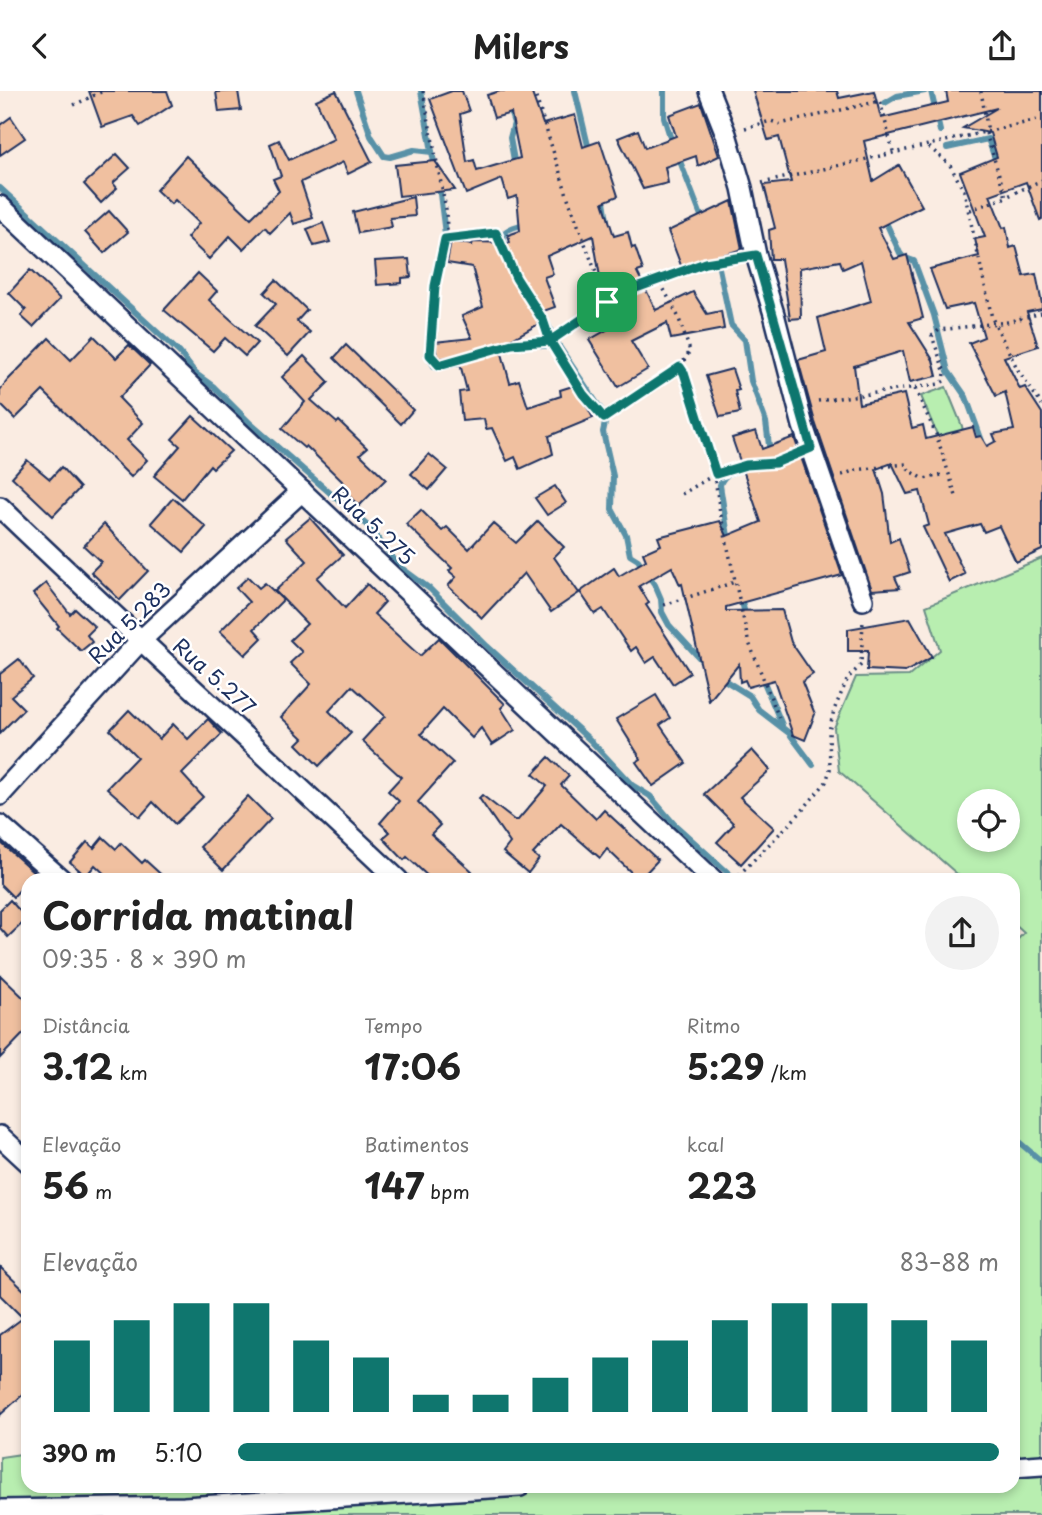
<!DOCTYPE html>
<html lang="pt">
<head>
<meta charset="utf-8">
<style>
	:root { --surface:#fff; --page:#f2f2f2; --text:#222; --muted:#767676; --accent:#0f766e }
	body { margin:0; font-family:"Playpen Sans",sans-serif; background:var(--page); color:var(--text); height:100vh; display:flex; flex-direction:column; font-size:26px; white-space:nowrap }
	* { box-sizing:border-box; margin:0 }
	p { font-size:23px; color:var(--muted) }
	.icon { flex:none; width:38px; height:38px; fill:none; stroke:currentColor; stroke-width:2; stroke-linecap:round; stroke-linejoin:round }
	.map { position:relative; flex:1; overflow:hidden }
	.drawer { position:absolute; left:21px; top:782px; width:999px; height:620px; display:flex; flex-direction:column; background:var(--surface); border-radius:21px; box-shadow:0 4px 10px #0003 }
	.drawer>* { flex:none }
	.tools { position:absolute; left:957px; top:698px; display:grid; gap:14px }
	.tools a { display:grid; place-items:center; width:63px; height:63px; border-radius:50%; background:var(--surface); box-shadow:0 4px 10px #0003; font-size:35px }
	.pin { position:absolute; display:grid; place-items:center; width:60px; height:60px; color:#fff; margin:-30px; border-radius:14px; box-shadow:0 4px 10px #0006 }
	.round { display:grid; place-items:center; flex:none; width:74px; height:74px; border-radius:37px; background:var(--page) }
	.summary { display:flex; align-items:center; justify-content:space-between; height:119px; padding:0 21px }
	h1 { font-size:38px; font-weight:700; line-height:52px }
	.figures { display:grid; grid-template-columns:repeat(3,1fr); gap:10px; height:119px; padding:7px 21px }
	.figures div { display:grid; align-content:center }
	.figures b { font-size:35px; font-weight:700 }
	.figures small { font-size:19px; font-weight:400 }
	.figures p { font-size:19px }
	.chart { height:196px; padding:14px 21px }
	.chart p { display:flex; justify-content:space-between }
	.chart svg { width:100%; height:126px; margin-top:7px; stroke:var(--accent); stroke-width:6 }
	ul { padding:0 21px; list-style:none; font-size:23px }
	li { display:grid; grid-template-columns:112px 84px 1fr; align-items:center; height:52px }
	li i { height:18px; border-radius:9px; background:var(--accent) }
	header { display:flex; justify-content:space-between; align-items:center; height:91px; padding:0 21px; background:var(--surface); font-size:32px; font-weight:700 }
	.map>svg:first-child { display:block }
	.green { fill:#b8eeb0; stroke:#6a8e87; stroke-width:2; fill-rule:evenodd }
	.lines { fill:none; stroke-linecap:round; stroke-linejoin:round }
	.stream { stroke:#5991a7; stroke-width:6 }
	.building { fill:#f0c0a0; stroke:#1b2f5e; stroke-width:2; fill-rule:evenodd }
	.minor-casing { stroke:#1b2f5e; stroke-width:24 }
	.path { stroke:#1b2f5e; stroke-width:3.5; stroke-dasharray:2 5; stroke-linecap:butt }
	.minor { stroke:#fff; stroke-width:19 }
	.route-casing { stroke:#fff; stroke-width:14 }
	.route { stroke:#0f766e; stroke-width:9 }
	.labels { text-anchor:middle; stroke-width:5; stroke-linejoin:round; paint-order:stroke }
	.street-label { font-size:21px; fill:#1b2f5e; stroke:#fff }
</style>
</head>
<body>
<header><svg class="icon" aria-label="back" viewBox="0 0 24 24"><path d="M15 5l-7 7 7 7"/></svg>Milers<svg class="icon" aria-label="share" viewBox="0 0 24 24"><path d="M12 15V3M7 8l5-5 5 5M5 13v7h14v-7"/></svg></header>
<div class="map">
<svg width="1042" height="1424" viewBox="0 0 1042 1424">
	<rect width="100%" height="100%" fill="#faece2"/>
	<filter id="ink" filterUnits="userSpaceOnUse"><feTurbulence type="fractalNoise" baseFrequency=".0143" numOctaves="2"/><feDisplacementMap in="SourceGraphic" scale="14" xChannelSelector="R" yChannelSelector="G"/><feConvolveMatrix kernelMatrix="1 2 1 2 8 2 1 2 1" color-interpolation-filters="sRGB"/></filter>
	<g filter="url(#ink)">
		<g class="green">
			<path d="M946,296L962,335L966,356L945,363L921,305Z"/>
			<path d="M1042,467V1424H0V1366L28,1362V1395H1013V853L1024,842L1013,832V789H964L839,680L834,637L856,586L909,585L940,559L926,515ZM970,710H1008V749H970Z"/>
		</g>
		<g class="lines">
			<g class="stream">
				<path d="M356,0L371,45L384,65L390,66L414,59L432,61"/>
				<path d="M421,0L435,77"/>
				<path d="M503,0L514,32L510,47L515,75"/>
				<path d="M575,0L590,63"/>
				<path d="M664,0V26L672,52"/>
				<path d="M931,0L940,40"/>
				<path d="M885,12L897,5L925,0"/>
				<path d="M947,57L988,48L997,73"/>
				<path d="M678,65L703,130"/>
				<path d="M439,95L445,143L435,180L429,266L434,275L441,276L466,270"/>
				<path d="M0,97L180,262L196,283L214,296L251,333L369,436L400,476L430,498L487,555L590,649L632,694L650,705L674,733L736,789"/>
				<path d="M603,103L607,130"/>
				<path d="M883,125L900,162L903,166L914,170L934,224L948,280L966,306L982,350"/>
				<path d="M507,158C497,137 510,138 527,132"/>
				<path d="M719,177L731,234L745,249L751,290L766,331L770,362"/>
				<path d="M539,216L558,254L602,320L605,332L603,341L613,385L612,418L626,444L630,464L638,469L655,494L661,508L662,521L669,534L705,573"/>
				<path d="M497,255L536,249L542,255H559"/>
				<path d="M729,452L720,394C724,381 735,380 748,377"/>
				<path d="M740,503L746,527"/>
				<path d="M761,584L782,634"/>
				<path d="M721,587L750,605L759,619L789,642L813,674"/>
				<path d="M1013,1046L1040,1069"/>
			</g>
		</g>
		<g class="building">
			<path d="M89,0H167L172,14L140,35L133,25L102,36Z"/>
			<path d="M238,0L241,19L219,21L216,1Z"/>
			<path d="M336,0L372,71L348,83L343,71L301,91L313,127L294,133L290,122L270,142L265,136L243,158L230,145L209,168L187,147L199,132L175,109L171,113L156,99L186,65L251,127L279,100L273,88L281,85L270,53L279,49L289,69L334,48L316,9Z"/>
			<path d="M452,0H462L469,20L460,23L467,71L474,69L477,80L520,67L511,22L494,27L487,4L500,0H531L543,33L575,24L583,56L600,50L618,105L603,111L614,145L628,141L632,157L635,156L643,179L637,181L656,219L693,201L707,223L721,220L724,238L671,248L667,232L631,250L648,278L618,296L589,249L610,237L600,219L613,213L600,186L593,145L547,165L553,183L544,186L555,216L535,223L540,232L500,255L510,292L519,289L528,316L561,305L560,299L576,294L593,327L549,345L553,363L520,378L515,366L507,370L492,337L486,338L484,328L462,330L459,301L467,300L458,265L437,268L435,251L472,247L462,225L483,216L472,176L447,172L451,150L472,154L473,151L510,152L508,144L520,140L517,105L508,108L502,88L466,103L430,8Z"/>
			<path d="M753,0H837L839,7L874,0L881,27L948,11L946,0H1042V128L1040,129L1026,91L990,104L1003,137L1006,136L1010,157L1016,155L1024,185L1036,183L1042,213V218L1027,221L1038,255L1004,266L1020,298L1025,296L1042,322V459L1016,471L999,435L984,441L980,433L945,443L965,483L949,491L923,436L929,434L920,400L907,403L892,372L876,378L884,403L890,451L899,447L910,481L895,486L900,497L872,499L815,331L798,269L826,261L818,227L871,210L861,170L843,178L840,170L800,177L801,227L790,228L781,168H771L769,139L775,137L764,94L791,91L779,46L768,49ZM997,17L963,37L990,42L997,66L960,81L985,146L975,148L979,165L930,178L945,218L974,212L984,246L969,252L996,305L1005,301L1014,339L993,343L996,350L987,355L981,345L976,346L973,336L926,348L923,334L912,337L904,303L859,313L854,275L903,260L910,291L937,285L933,269L909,231L923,227L907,164L894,168L878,137L922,115L899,74L873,90L864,50Z"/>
			<path d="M701,12L719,65L698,75L696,65L665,76L668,92L643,98L618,47L638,39L645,57L676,45L669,24Z"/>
			<path d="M11,26L25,47L0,64V34Z"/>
			<path d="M117,63L130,77L113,92L117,97L101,112L84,93Z"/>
			<path d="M435,70L455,99L399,105L395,74Z"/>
			<path d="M413,106L415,125L390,127L392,136L358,142L353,121Z"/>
			<path d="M732,110L742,158L682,177L668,140Z"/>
			<path d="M109,120L128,141L104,162L85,141Z"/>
			<path d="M323,132L330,151L314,155L307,138Z"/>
			<path d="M409,168L411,186L402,187V192L377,194L375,170Z"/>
			<path d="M30,179L60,208L33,236L21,225L26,219L9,202Z"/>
			<path d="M198,182L217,200L209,209L257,252L245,265L225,247L213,260L164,219Z"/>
			<path d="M276,189L307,219L297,230L310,241L288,265L255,235L276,213L264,202Z"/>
			<path d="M94,245L116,267L129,254L150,274L119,307L143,332L127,349L147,369L131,386L43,300L15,328L0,313V299L8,289L49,247L71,269Z"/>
			<path d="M346,254L413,319L401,333L334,267Z"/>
			<path d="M304,265L329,291L311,309L337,332L339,330L367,357L360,363L386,388L359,415L341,397L345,393L306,355L304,357L282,338L305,311L282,286Z"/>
			<path d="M732,278L739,299L735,300L740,322L720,326L706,285Z"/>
			<path d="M193,325L231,360L213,377L210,374L182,408L154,385L180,355L172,348Z"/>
			<path d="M756,340L762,358L794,346L842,484L726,516V520L782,519L791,551L813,583L802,591L815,623L805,649L793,644L774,589L748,596L745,589L740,591L739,573L709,610L682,493L680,494L672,476L639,495L649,512L646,514L690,582L673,593L655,566L646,572L636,556L631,560L603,518L595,523L580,501L614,477L619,485L646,469L643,462L661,454L658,446L720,430L727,445L761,431L732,347Z"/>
			<path d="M429,363L447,378L429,399L411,383Z"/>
			<path d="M27,369L50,388L61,376L80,397L53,425L12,386Z"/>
			<path d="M555,395L566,412L547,424L535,407Z"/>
			<path d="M173,407L206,436L184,461L151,432Z"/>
			<path d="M421,419L442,440L447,436L469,458L493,432L516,452L538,430L564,456L554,466L579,502L551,521L524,482L482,527L448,495L456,486L449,480L452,477L406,433Z"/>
			<path d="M310,427L343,464L317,487L345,517L367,493L385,511L374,523L420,565L439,547L505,613L501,617L515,639L492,654L481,637L472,647L443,618L421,643L453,672L418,711L440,734L431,743L472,780L463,789H432L407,766L404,769L383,747L390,741L380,732L399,710L388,700L401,686L362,650L385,625L352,595L329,620L351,642L319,675L297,653L303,647L281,626L311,593L290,572L302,561L290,549L307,533L275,500L307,470L286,447Z"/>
			<path d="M104,433L148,480L120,509L91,481L101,471L84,455Z"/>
			<path d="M248,486L259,497L265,492L283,509L254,538L262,547L245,564L220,540L249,511L236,497Z"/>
			<path d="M46,492L70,523L75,518L95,536L87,544L92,551L81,560L57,537L59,535L33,503Z"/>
			<path d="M910,527L932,566L905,581L867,579L868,560H848V538Z"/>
			<path d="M19,568L33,587L11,605L24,618L0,642V583Z"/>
			<path d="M656,604L670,627L660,634L686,672L653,695L636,671L641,668L616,628Z"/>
			<path d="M129,619L159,648L173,633L188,648L208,628L222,643L182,683L203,706L175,733L153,711L140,726L107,697L137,666L110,639Z"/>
			<path d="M752,659L770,679L740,706L774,737L741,773L717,751L734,733L704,703Z"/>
			<path d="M549,666L569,685L561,694L596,728L604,719L658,769L639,789L607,758L600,767L561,733L533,763L539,768L528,782L503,761L510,752L479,707L482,704L514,729H518L547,695L533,683Z"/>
			<path d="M248,705L271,728L223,779L200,756Z"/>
			<path d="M103,746L116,758L121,752L142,772L145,769L167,789H111L95,774L86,785L70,771L87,751L94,757Z"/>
			<path d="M0,751L35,782L13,806L0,793Z"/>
			<path d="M10,809L27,828L8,846L0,837V819Z"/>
			<path d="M0,884L28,911V938L0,967Z"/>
			<path d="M0,1176L28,1203V1299L0,1324V1244L23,1227L0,1204Z"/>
		</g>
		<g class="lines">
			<defs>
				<g id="minor">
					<path d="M709,0L726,43L742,97L756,164L774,223L803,335L863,509"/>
					<path d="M0,115L713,789"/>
					<path d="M0,416C131,542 266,664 398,789"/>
					<path d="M0,704L140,550L302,400"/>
					<path d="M0,734L62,789"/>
					<path d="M0,1045L28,1071"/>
					<path d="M1013,1376L1042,1374"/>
					<path d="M0,1419L184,1416L520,1395"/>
				</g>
			</defs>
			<use href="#minor" class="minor-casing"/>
			<g class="path">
				<path d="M423,0L446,118L447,139L435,195L430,264L439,274L512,253L550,250L583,303L604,327L680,276L690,260L678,225L659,189"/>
				<path d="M534,0L569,110L607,211"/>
				<path d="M981,0L988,41"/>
				<path d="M74,14L103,0"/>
				<path d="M745,37L771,30L780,33L880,10L894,64"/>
				<path d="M986,42L1006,106"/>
				<path d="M929,56L950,74L964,100L992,227L1018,279L1042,314"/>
				<path d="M762,92L1042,28"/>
				<path d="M970,119L1004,107L1042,89"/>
				<path d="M445,148L496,142L517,187L543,229L550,250C595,207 676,177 736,167"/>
				<path d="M680,276L684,283L714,379L719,416L748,549L779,627"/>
				<path d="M915,298L936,343L956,405"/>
				<path d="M818,310L939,293L944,290L945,282L932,245L939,239L1007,231L1042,222"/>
				<path d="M842,384L856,379L906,373L909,379L924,388L946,383"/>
				<path d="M682,403C698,394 714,382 732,377C753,371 773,373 793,365"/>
				<path d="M664,514L735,491"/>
				<path d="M734,789L801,721L826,691L830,679L829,640L834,619L848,587L861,574L863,529"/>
			</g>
			<use href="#minor" class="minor"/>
		</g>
	</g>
	<g class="lines" filter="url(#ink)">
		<defs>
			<path id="route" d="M607,211L550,250L512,253L439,274L430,264L435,195L445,148L496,142L516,187L543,229L550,250L583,303L604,327L680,276L684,282L716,383L746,374L775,372L811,357L756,164L705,172L617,204L607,211"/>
		</defs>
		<use href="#route" class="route-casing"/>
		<use href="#route" class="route"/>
	</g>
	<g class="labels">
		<g class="street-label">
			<text transform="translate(373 435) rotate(43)" y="7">Rua 5.275</text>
			<text transform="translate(130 532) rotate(-45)" y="7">Rua 5.283</text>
			<text transform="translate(214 586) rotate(42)" y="7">Rua 5.277</text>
		</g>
	</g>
</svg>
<div class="tools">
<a><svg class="icon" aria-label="locate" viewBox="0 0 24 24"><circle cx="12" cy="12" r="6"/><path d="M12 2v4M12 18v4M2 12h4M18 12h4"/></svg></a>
</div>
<div class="pin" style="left:607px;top:211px;background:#1e9e55"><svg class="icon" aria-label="arrive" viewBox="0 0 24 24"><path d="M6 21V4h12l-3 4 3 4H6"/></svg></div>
<section class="drawer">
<div class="summary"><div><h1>Corrida matinal</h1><p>09:35 · 8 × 390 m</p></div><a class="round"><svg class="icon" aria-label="share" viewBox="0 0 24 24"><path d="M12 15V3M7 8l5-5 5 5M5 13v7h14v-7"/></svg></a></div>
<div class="figures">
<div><p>Distância</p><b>3.12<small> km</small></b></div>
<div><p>Tempo</p><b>17:06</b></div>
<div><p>Ritmo</p><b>5:29<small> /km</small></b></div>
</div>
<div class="figures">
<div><p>Elevação</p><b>56<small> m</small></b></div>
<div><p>Batimentos</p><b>147<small> bpm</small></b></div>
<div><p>kcal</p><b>223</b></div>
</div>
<div class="chart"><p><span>Elevação</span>83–88 m</p>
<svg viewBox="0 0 160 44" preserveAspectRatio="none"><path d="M5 44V19M15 44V12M25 44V6M35 44V6M45 44V19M55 44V25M65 44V38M75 44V38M85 44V32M95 44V25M105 44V19M115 44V12M125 44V6M135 44V6M145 44V12M155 44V19"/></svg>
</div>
<ul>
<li><b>390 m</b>5:10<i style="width:100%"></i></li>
</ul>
</section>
</div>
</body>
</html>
